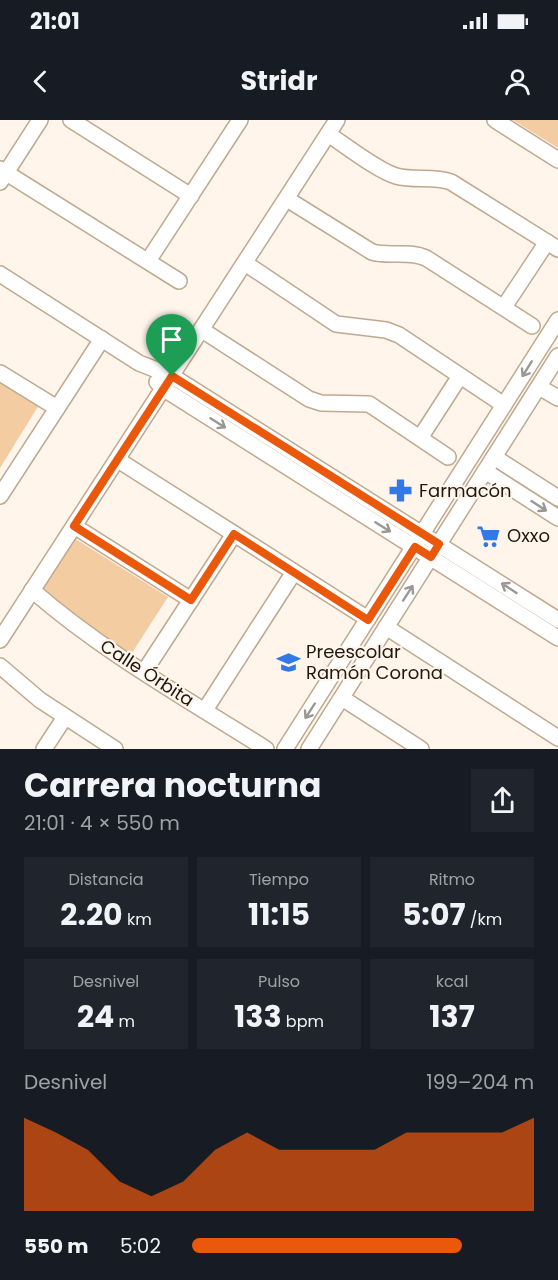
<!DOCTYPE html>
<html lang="es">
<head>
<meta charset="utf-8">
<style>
	:root { --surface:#171b24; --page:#20242c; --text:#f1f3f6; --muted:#9ea1a6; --accent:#ea580c }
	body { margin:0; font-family:Poppins,sans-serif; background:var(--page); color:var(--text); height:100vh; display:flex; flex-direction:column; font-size:22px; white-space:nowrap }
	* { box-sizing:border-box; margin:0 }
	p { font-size:20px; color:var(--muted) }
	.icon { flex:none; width:33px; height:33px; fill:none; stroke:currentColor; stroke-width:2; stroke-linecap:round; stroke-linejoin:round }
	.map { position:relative; height:629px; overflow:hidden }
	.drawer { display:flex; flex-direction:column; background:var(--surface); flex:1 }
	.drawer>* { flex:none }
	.pin { position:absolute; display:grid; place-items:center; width:51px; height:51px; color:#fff; margin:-62px -26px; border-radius:50% 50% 50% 0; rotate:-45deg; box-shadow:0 0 6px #0007 }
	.pin .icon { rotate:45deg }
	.round { display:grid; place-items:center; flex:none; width:63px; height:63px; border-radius:0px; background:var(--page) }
	.headline { display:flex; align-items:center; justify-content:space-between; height:102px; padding:0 24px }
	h1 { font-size:33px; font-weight:700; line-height:45px }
	.stats { display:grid; grid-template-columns:repeat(3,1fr); gap:9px; height:102px; padding:6px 24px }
	.stats div { display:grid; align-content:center; border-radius:0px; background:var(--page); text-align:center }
	.stats b { font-size:30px; font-weight:700 }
	.stats small { font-size:16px; font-weight:400 }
	.stats p { font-size:16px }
	.chart { height:168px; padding:12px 24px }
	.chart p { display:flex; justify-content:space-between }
	.chart svg { width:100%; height:108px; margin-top:6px; fill:var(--accent); opacity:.7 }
	ul { padding:0 24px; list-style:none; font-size:20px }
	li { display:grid; grid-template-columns:96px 72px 1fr; align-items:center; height:45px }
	li i { height:15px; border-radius:8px; background:var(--accent) }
	.status { display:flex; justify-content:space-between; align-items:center; height:42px; padding:0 30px; background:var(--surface); direction:ltr }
	.status svg { height:16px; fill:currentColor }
	header { display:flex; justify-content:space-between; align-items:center; height:78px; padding:0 24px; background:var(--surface); font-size:27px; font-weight:700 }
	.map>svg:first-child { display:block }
	.green { fill:#f3cda1 }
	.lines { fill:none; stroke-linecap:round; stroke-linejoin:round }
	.minor-casing { stroke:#bfa990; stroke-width:18 }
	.minor { stroke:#fff; stroke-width:15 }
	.oneway { stroke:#9b9893 }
	.route-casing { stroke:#fff; stroke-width:12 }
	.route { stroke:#ea580c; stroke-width:8 }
	.labels { text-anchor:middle; stroke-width:4.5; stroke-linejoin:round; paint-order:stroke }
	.poi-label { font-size:18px; fill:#211910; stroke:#fff5eb; text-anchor:start }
	.street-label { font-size:18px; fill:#211910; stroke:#fff5eb }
</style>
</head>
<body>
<div class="status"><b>21:01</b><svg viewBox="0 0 49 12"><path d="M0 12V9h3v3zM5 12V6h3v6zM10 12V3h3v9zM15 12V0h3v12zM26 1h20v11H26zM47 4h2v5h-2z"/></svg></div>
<header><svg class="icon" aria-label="back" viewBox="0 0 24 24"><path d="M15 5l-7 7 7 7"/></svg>Stridr<svg class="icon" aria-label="person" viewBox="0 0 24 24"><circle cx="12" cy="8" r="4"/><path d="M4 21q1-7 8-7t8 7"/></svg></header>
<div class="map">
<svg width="558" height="629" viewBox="0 0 558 629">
	<rect width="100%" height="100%" fill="#fff5eb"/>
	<g class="green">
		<path d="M513,0H558V28Z"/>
		<path d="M0,261L39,285L0,348Z"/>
		<path d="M66,413L168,477L130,536L88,508L34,462Z"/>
	</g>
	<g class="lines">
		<defs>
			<g id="minor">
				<path d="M71,0L191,76"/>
				<path d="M495,0L558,40"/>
				<path d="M328,14C345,25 378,51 396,56C414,61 433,56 451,62L558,129"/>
				<path d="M0,49L179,161"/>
				<path d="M0,62L40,0"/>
				<path d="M287,79L372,132C389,137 409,130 426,138L532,206"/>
				<path d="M148,141L240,0"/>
				<path d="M245,143L336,204L386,210L399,215L504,285"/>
				<path d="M0,154L139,243L172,256L558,500"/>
				<path d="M504,187L547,122"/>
				<path d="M202,210L309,279L321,283L369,284L448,337"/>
				<path d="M0,253L57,288"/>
				<path d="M157,262L164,269L558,518"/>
				<path d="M539,267L558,278"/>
				<path d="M420,318L460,256"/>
				<path d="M494,337L558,378"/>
				<path d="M118,340L368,499"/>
				<path d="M485,351L558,398"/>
				<path d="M0,376L102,219"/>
				<path d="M74,406L191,480"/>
				<path d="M32,470C103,532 187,579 266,629"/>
				<path d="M386,507L558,618"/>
				<path d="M0,520L337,0"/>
				<path d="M0,546L40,580L115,629"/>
				<path d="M144,552L234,414"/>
				<path d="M342,578L421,629"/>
				<path d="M205,590L294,452"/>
				<path d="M44,629L65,597"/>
				<path d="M285,629L558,200"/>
				<path d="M309,629L558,236"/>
			</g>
		</defs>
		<use href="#minor" class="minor-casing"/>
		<use href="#minor" class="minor"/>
	</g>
	<defs><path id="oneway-shaft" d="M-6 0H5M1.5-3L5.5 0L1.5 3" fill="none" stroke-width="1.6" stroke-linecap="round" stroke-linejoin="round" transform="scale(1.5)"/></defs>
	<g class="oneway">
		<use href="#oneway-shaft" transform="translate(527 249) rotate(122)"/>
		<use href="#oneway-shaft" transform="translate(218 303) rotate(32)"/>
		<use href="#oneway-shaft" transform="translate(539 386) rotate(33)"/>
		<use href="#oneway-shaft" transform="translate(383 407) rotate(32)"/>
		<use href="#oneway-shaft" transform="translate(509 468) rotate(-147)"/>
		<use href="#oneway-shaft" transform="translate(408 473) rotate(-57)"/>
		<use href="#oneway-shaft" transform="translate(310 591) rotate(123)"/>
	</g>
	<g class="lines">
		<defs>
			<path id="route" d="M172,256L439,424L431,437L415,427L368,500L234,414L191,480L74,406Z"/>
		</defs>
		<use href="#route" class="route-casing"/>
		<use href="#route" class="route"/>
	</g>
	<defs>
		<symbol id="pharmacy-bare" viewBox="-9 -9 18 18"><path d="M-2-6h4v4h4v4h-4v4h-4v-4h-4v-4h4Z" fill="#3179e6" stroke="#fff5eb" stroke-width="2.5" paint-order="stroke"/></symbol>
		<symbol id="supermarket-bare" viewBox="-9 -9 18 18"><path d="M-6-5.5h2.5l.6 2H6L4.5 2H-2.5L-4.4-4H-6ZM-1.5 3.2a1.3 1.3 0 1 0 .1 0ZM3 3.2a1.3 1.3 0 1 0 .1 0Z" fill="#3179e6" stroke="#fff5eb" stroke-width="2.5" paint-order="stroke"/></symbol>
		<symbol id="school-bare" viewBox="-9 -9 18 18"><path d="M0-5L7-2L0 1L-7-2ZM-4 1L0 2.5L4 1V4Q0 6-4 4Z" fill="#3179e6" stroke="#fff5eb" stroke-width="2.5" paint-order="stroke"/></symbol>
	</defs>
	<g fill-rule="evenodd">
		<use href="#pharmacy-bare" x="384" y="354" width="33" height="33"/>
		<use href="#supermarket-bare" x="472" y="400" width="33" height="33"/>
		<use href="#school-bare" x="272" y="526" width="33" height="33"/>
	</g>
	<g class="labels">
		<g class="poi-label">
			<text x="419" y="377">Farmacón</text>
			<text x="507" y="422">Oxxo</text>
			<text x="306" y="538">Preescolar<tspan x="306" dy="21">Ramón Corona</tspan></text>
		</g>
		<g class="street-label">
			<text transform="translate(147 553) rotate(33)" y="6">Calle Órbita</text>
		</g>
	</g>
</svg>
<div class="pin" style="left:172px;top:256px;background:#1e9e55"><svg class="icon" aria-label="arrive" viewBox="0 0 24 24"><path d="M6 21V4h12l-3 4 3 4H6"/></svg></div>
</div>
<section class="drawer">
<div class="headline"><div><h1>Carrera nocturna</h1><p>21:01 · 4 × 550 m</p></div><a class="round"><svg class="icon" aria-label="share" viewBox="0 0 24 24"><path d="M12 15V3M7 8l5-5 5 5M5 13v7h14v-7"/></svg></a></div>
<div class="stats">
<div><p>Distancia</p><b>2.20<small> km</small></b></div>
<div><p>Tiempo</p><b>11:15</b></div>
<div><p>Ritmo</p><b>5:07<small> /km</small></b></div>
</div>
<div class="stats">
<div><p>Desnivel</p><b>24<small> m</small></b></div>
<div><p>Pulso</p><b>133<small> bpm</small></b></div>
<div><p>kcal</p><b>137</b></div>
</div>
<div class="chart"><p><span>Desnivel</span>199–204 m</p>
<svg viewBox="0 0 160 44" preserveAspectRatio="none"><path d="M0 44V6L10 12L20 19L30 32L40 38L50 32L60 19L70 12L80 19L90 19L100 19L110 19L120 12L130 12L140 12L150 12L160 6V44z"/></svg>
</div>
<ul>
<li><b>550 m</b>5:02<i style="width:79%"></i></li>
</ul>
</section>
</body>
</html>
